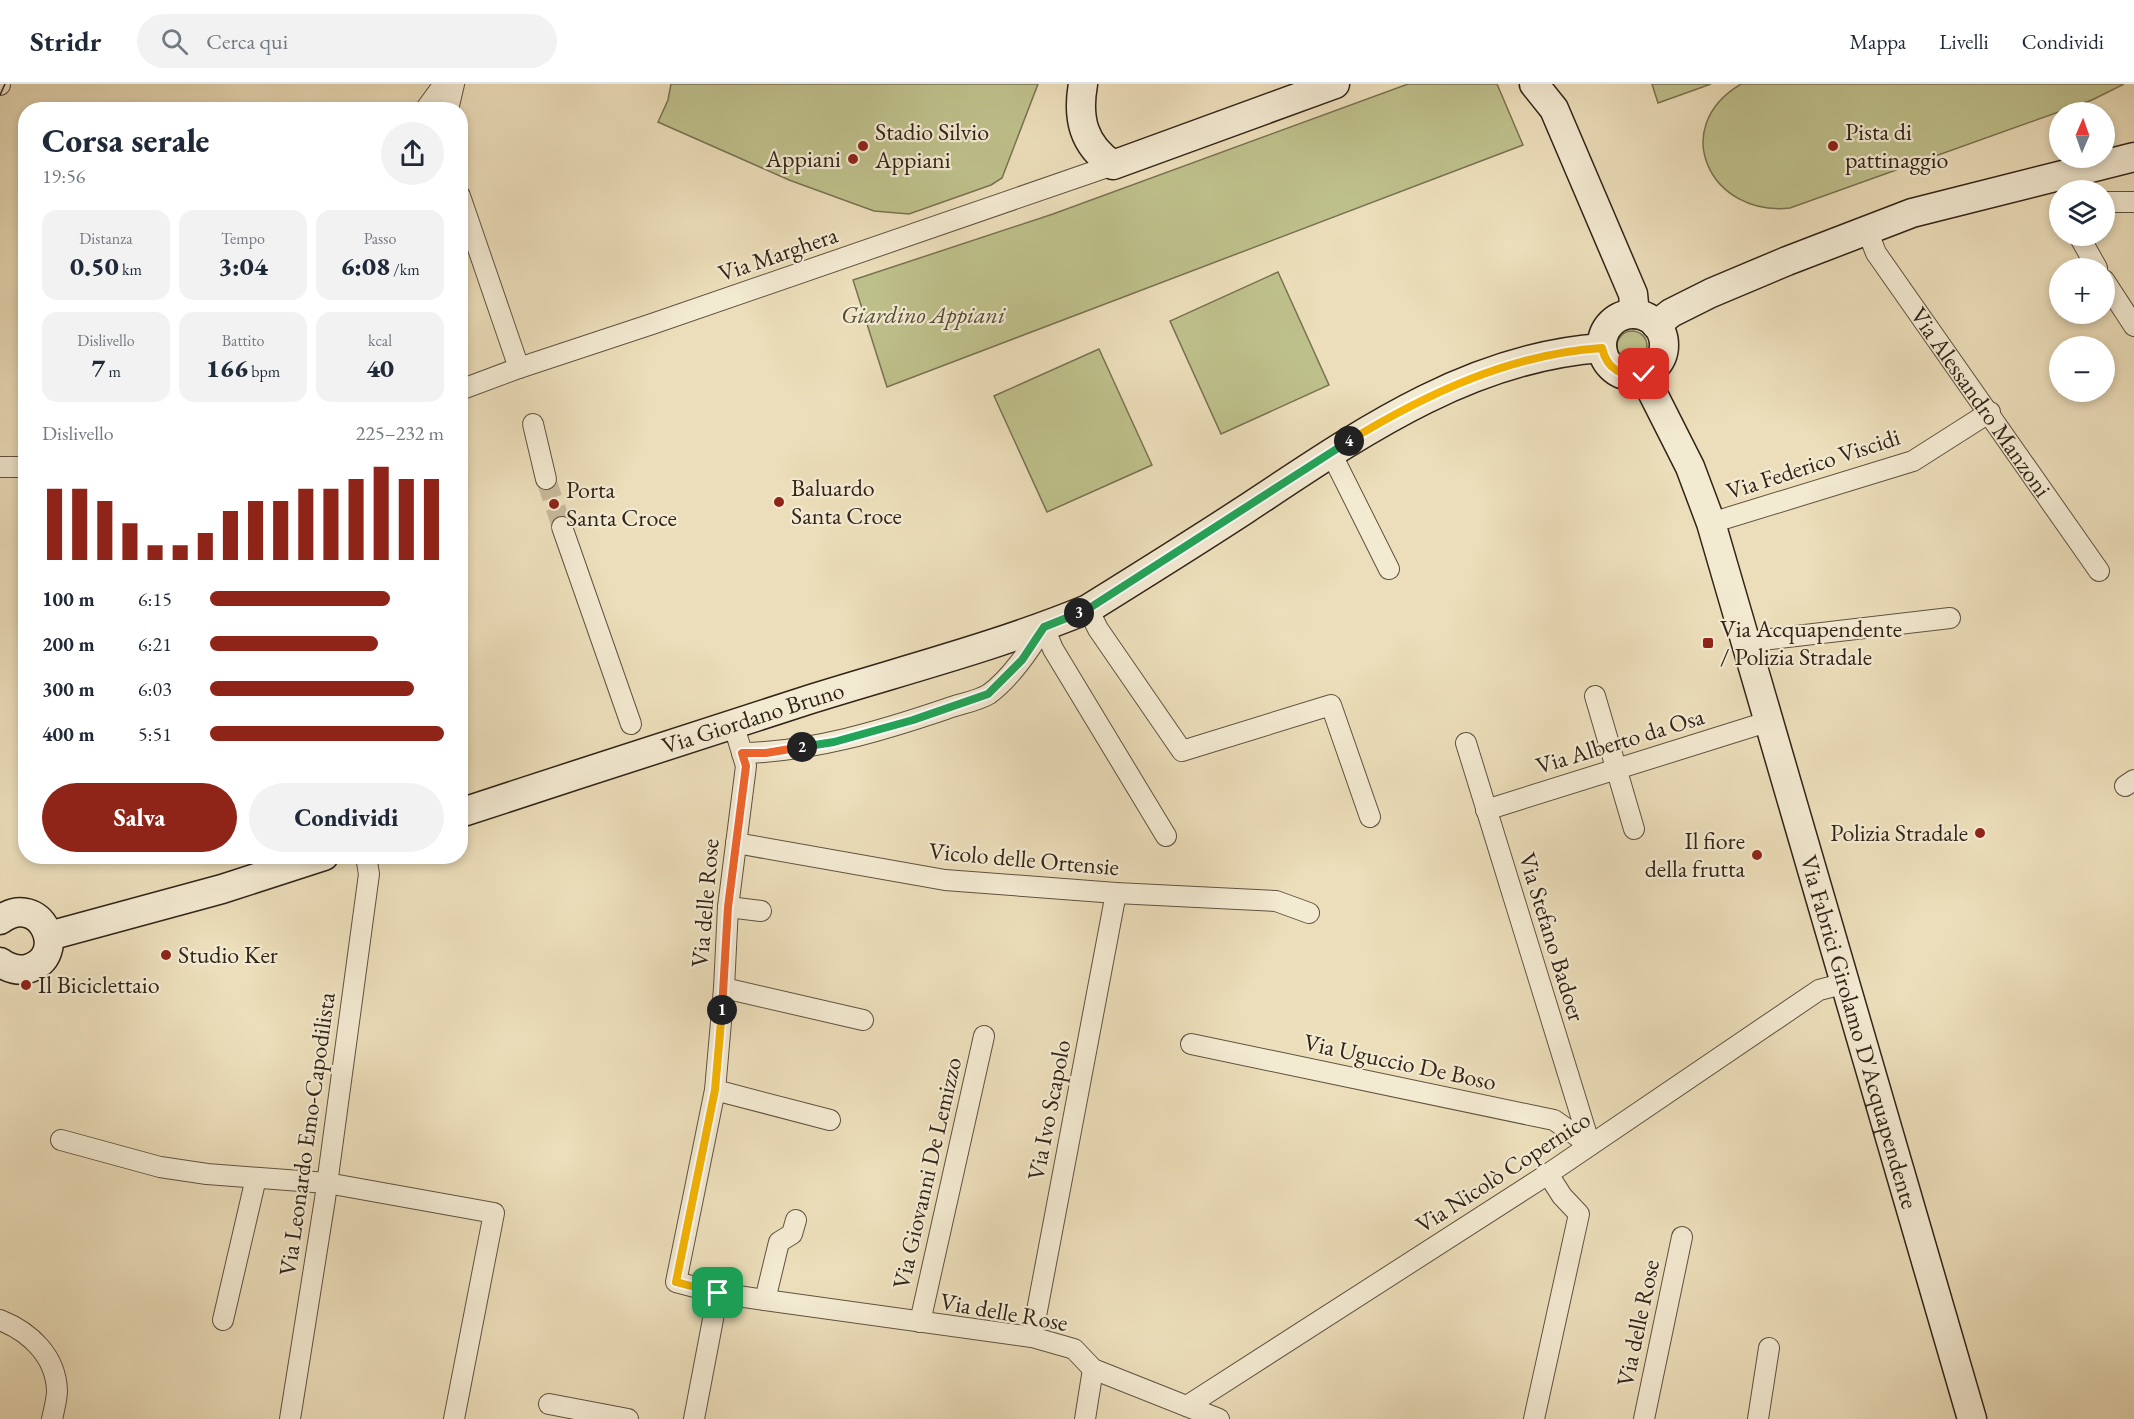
<!DOCTYPE html>
<html lang="it">
<head>
<meta charset="utf-8">
<style>
	:root { --surface:#fff; --page:#f2f2f3; --text:#1f2937; --muted:#747a83; --line:#e0e1e3; --accent:#8f2418 }
	body { margin:0; font-family:"EB Garamond",serif; background:var(--page); color:var(--text); height:100vh; display:flex; flex-direction:column; font-size:22px; white-space:nowrap }
	* { box-sizing:border-box; margin:0 }
	p { font-size:20px; color:var(--muted) }
	.icon { flex:none; width:33px; height:33px; fill:none; stroke:currentColor; stroke-width:2; stroke-linecap:round; stroke-linejoin:round }
	.map { position:relative; flex:1; overflow:hidden }
	.details { position:absolute; left:18px; top:18px; width:450px; height:762px; display:flex; flex-direction:column; background:var(--surface); border-radius:24px; box-shadow:0 3px 9px #0003 }
	.details>* { flex:none }
	.needle { width:39px; rotate:2deg }
	.controls { position:absolute; left:2049px; top:18px; display:grid; gap:12px }
	.controls a { display:grid; place-items:center; width:66px; height:66px; border-radius:50%; background:var(--surface); box-shadow:0 3px 9px #0003; font-size:30px }
	.pin { position:absolute; display:grid; place-items:center; width:51px; height:51px; color:#fff; margin:-26px; border-radius:12px; box-shadow:0 3px 9px #0006 }
	.km { position:absolute; width:30px; height:30px; margin:-15px; border-radius:50%; background:#222; color:#fff; font-size:16px; line-height:30px; text-align:center }
	.round { display:grid; place-items:center; flex:none; width:63px; height:63px; border-radius:32px; background:var(--page) }
	.headline { display:flex; align-items:center; justify-content:space-between; height:102px; padding:0 24px }
	h1 { font-size:33px; font-weight:800; line-height:45px }
	.stats { display:grid; grid-template-columns:repeat(3,1fr); gap:9px; height:102px; padding:6px 24px }
	.stats div { display:grid; align-content:center; border-radius:15px; background:var(--page); text-align:center }
	.stats b { font-size:26px; font-weight:800 }
	.stats small { font-size:16px; font-weight:400 }
	.stats p { font-size:16px }
	.chart { height:168px; padding:12px 24px }
	.chart p { display:flex; justify-content:space-between }
	.chart svg { width:100%; height:108px; margin-top:6px; stroke:var(--accent); stroke-width:6 }
	.button { display:flex; gap:12px; margin-top:auto; padding:12px 24px }
	.button a { flex:1; height:69px; border-radius:36px; background:var(--accent); color:#fff; font-size:24px; font-weight:800; line-height:69px; text-align:center }
	.button a+a { background:var(--page); color:var(--text) }
	ul { padding:0 24px; list-style:none; font-size:20px }
	li { display:grid; grid-template-columns:96px 72px 1fr; align-items:center; height:45px }
	li i { height:15px; border-radius:8px; background:var(--accent) }
	header { display:flex; align-items:center; gap:36px; box-sizing:border-box; height:84px; padding:0 30px; background:var(--surface); border-bottom:2px solid var(--line) }
	header strong { font-size:28px }
	nav { display:flex; gap:33px; margin-inline-start:auto; font-size:21px }
	.search { width:420px; height:54px; background:var(--page); display:flex; align-items:center; gap:15px; box-sizing:border-box; padding:0 21px; border-radius:33px; color:var(--muted); font-size:22px }
	.map>svg:first-child { display:block }
	.green { fill:#bec08b; stroke:#787252; stroke-width:1.5 }
	.lines { fill:none; stroke-linecap:round; stroke-linejoin:round }
	.street-tunnel { stroke:#c7b99a; stroke-width:20; stroke-dasharray:20 10; stroke-linecap:butt }
	.street-casing { stroke:#605240; stroke-width:22 }
	.secondary-casing { stroke:#322418; stroke-width:31 }
	.street { stroke:#f3ead2; stroke-width:20 }
	.secondary { stroke:#f3ead2; stroke-width:28 }
	.tram { stroke:#322418; stroke-width:1.5 }
	.split-1-casing { stroke:#fff; stroke-width:12 }
	.split-2-casing { stroke:#fff; stroke-width:12 }
	.split-3-casing { stroke:#fff; stroke-width:12 }
	.split-4-casing { stroke:#fff; stroke-width:12 }
	.split-5-casing { stroke:#fff; stroke-width:12 }
	.split-1 { stroke:#f5b400; stroke-width:8 }
	.split-2 { stroke:#f0652b; stroke-width:8 }
	.split-3 { stroke:#22a559; stroke-width:8 }
	.split-4 { stroke:#22a559; stroke-width:8 }
	.split-5 { stroke:#f5b400; stroke-width:8 }
	.poi-dot { fill:#8f2418; stroke:#f3ead2; stroke-width:2 }
	.labels { text-anchor:middle; stroke-width:4.5; stroke-linejoin:round; paint-order:stroke }
	.poi-label { font-size:24px; fill:#322418; stroke:#f3ead2; text-anchor:start }
	.street-label { font-size:24px; fill:#322418; stroke:#f3ead2 }
	.park-label { font-size:24px; font-style:italic; fill:#554b35; stroke:#f3ead2 }
</style>
</head>
<body>
<header>
<strong>Stridr</strong>
<div class="search"><svg class="icon" aria-label="search" viewBox="0 0 24 24"><circle cx="10" cy="10" r="6"/><path d="M15 15l6 6"/></svg>Cerca qui</div>
<nav><a>Mappa</a><a>Livelli</a><a>Condividi</a></nav>
</header>
<div class="map">
<svg width="2134" height="1335" viewBox="0 0 2134 1335">
	<rect width="100%" height="100%" fill="#ecdeba"/>
	<filter id="stains"><feTurbulence type="fractalNoise" baseFrequency=".00333" numOctaves="4"/><feColorMatrix values="0 0 0 0 .2 0 0 0 0 .09 0 0 0 0 .02 0 0 0 .5 -.17"/></filter>
	<radialGradient id="worn" r=".72"><stop offset=".6" stop-color="#630" stop-opacity="0"/><stop offset="1" stop-color="#630" stop-opacity=".3"/></radialGradient>
	<g class="green">
		<path d="M671,0H1038L1002,94L991,101L909,130L874,127L789,96L658,38L668,16Z"/>
		<path d="M1408,0H1497L1523,61L887,303L853,196L1053,130Z"/>
		<path d="M1652,0H1711L1658,19Z"/>
		<path d="M1741,0H2124L2092,16L1790,124C1711,133 1667,44 1741,0Z"/>
		<path d="M1278,188L1329,301L1221,350L1170,237Z"/>
		<circle cx="1632" cy="262" r="15"/>
		<path d="M1099,265L1152,381L1047,428L994,312Z"/>
	</g>
	<g class="lines">
		<path class="street-tunnel" d="M546,395L562,443"/>
		<defs>
			<g id="street">
				<path d="M0,1V0"/>
				<path d="M425,26L444,0"/>
				<path d="M448,26L454,0"/>
				<path d="M460,112L519,284"/>
				<path d="M2104,118H2134"/>
				<path id="s1" d="M1867,146L1876,169L2099,487"/>
				<path d="M2079,152L2097,184"/>
				<path d="M2104,196L2134,242"/>
				<path d="M460,306L519,284L652,240L1113,81"/>
				<path d="M533,340L546,395"/>
				<path d="M1331,369L1389,485"/>
				<path d="M0,383H26"/>
				<path d="M1711,439L1913,377L1990,328"/>
				<path d="M562,443L631,640"/>
				<path d="M1088,525L1098,545L1182,667L1331,621L1370,733"/>
				<path d="M1044,543L1053,565L1166,752"/>
				<path d="M1748,562L1762,556L1950,534"/>
				<path d="M1595,612L1634,745"/>
				<path d="M733,639L746,682L728,823L724,904L715,1006L676,1198L718,1209L765,1216L1032,1253L1074,1265L1093,1285L1219,1335"/>
				<path d="M1466,659L1590,1061"/>
				<path d="M742,669C811,668 881,647 946,625C959,620 978,617 989,610C1011,594 1030,565 1044,543"/>
				<path d="M2125,702L2134,696"/>
				<path d="M1486,726L1770,637"/>
				<path d="M736,759L945,796L1116,809L1276,817L1309,829"/>
				<path d="M728,823L761,827"/>
				<path d="M724,904L863,936"/>
				<path d="M1191,960L1554,1036L1590,1061"/>
				<path d="M715,1006L830,1036"/>
				<path d="M61,1056L160,1083L207,1090L327,1099L494,1129L454,1335"/>
				<path d="M765,1216L779,1158L792,1150L796,1136"/>
				<path d="M0,1236C30,1248 56,1272 57,1307C57,1315 54,1326 52,1335"/>
				<path d="M223,1236L256,1094"/>
				<path d="M920,1238L984,952"/>
				<path d="M1032,1253L1116,809"/>
				<path d="M549,1320L628,1335"/>
				<path d="M1187,1322L1548,1090L1819,906L1846,899"/>
				<path d="M290,1335L325,1115L369,790L366,772"/>
				<path d="M694,1335L718,1209"/>
				<path d="M1085,1335L1093,1285"/>
				<path d="M1534,1335L1579,1130L1562,1112L1548,1090"/>
				<path d="M1644,1335L1682,1153"/>
				<path d="M1758,1335L1769,1264"/>
			</g>
			<g id="secondary">
				<path d="M1083,0C1077,34 1083,61 1113,81L1335,0"/>
				<path d="M1534,0L1554,25L1633,210L1635,230"/>
				<circle cx="1633" cy="261" r="31"/>
				<path d="M1656,241L1671,229L1711,209L1787,177L1912,129L2134,73"/>
				<path id="s2" d="M1643,290L1690,383L1711,439L1972,1335"/>
				<path id="s3" d="M460,729C577,691 694,652 811,615C904,586 998,562 1088,525C1141,492 1194,459 1246,425C1355,353 1467,273 1602,264"/>
				<path d="M0,836C41,806 71,873 27,885C17,887 8,884 0,878"/>
				<path d="M49,852L222,805L324,772"/>
			</g>
		</defs>
		<use href="#street" class="street-casing"/>
		<use href="#secondary" class="secondary-casing"/>
		<use href="#street" class="street"/>
		<use href="#secondary" class="secondary"/>
		<path class="tram" d="M0,11L5,0"/>
	</g>
	<g class="lines">
		<defs>
			<path id="split-1" d="M718,1209L676,1198L715,1006L722,926"/>
			<path id="split-2" d="M722,926L728,823L746,682L742,669H766L802,663"/>
			<path id="split-3" d="M802,663L834,658L913,636L988,610L1022,576L1044,543L1079,529"/>
			<path id="split-4" d="M1079,529L1088,525L1349,357"/>
			<path id="split-5" d="M1349,357C1426,310 1510,270 1602,264C1607,285 1622,294 1644,290"/>
		</defs>
		<use href="#split-1" class="split-1-casing"/>
		<use href="#split-2" class="split-2-casing"/>
		<use href="#split-3" class="split-3-casing"/>
		<use href="#split-4" class="split-4-casing"/>
		<use href="#split-5" class="split-5-casing"/>
		<use href="#split-1" class="split-1"/>
		<use href="#split-2" class="split-2"/>
		<use href="#split-3" class="split-3"/>
		<use href="#split-4" class="split-4"/>
		<use href="#split-5" class="split-5"/>
	</g>
	<g class="poi-dot">
		<circle cx="863" cy="62" r="6"/>
		<circle cx="1833" cy="62" r="6"/>
		<circle cx="853" cy="75" r="6"/>
		<circle cx="779" cy="418" r="6"/>
		<circle cx="554" cy="420" r="6"/>
		<rect x="1702" y="553" width="12" height="12" rx="3"/>
		<circle cx="1980" cy="749" r="6"/>
		<circle cx="1757" cy="771" r="6"/>
		<circle cx="166" cy="871" r="6"/>
		<circle cx="26" cy="901" r="6"/>
	</g>
	<g class="labels">
		<g class="poi-label">
			<text x="875" y="56">Stadio Silvio<tspan x="875" dy="28">Appiani</tspan></text>
			<text x="1845" y="56">Pista di<tspan x="1845" dy="28">pattinaggio</tspan></text>
			<text x="841" y="83" text-anchor="end">Appiani</text>
			<text x="791" y="412">Baluardo<tspan x="791" dy="28">Santa Croce</tspan></text>
			<text x="566" y="414">Porta<tspan x="566" dy="28">Santa Croce</tspan></text>
			<text x="1720" y="553">Via Acquapendente<tspan x="1720" dy="28">/ Polizia Stradale</tspan></text>
			<text x="1968" y="757" text-anchor="end">Polizia Stradale</text>
			<text x="1745" y="765" text-anchor="end">Il fiore<tspan x="1745" dy="28">della frutta</tspan></text>
			<text x="178" y="879">Studio Ker</text>
			<text x="38" y="909">Il Biciclettaio</text>
		</g>
		<g class="street-label">
			<text transform="translate(778 170) rotate(-19)" y="8">Via Marghera</text>
			<text dy="8" stroke="none"><textPath href="#s1" startOffset="207">Via Alessandro Manzoni</textPath></text>
			<text transform="translate(1813 380) rotate(-18)" y="8">Via Federico Viscidi</text>
			<text dy="8" stroke="none"><textPath href="#s3" startOffset="308">Via Giordano Bruno</textPath></text>
			<text transform="translate(1620 657) rotate(-17)" y="8">Via Alberto da Osa</text>
			<text transform="translate(1024 775) rotate(5)" y="8">Vicolo delle Ortensie</text>
			<text transform="translate(705 819) rotate(-85)" y="8">Via delle Rose</text>
			<text transform="translate(1552 853) rotate(73)" y="8">Via Stefano Badoer</text>
			<text dy="8" stroke="none"><textPath href="#s2" startOffset="694">Via Fabrici Girolamo D'Acquapendente</textPath></text>
			<text transform="translate(1400 978) rotate(12)" y="8">Via Uguccio De Boso</text>
			<text transform="translate(1049 1026) rotate(-79)" y="8">Via Ivo Scapolo</text>
			<text transform="translate(307 1050) rotate(-82)" y="8">Via Leonardo Emo-Capodilista</text>
			<text transform="translate(1503 1088) rotate(-33)" y="8">Via Nicolò Copernico</text>
			<text transform="translate(927 1089) rotate(-77)" y="8">Via Giovanni De Lemizzo</text>
			<text transform="translate(1004 1228) rotate(10)" y="8">Via delle Rose</text>
			<text transform="translate(1638 1239) rotate(-78)" y="8">Via delle Rose</text>
		</g>
		<g class="park-label">
			<text x="923" y="239">Giardino Appiani</text>
		</g>
	</g>
	<rect width="100%" height="100%" filter="url(#stains)"/>
	<rect width="100%" height="100%" fill="url(#worn)"/>
</svg>
<div class="controls">
<a><svg class="needle" viewBox="-14 -14 28 28"><path d="M0-13l5 13h-10z" fill="#e53935"/><path d="M0 13l5-13h-10z" fill="#747a83"/></svg></a>
<a><svg class="icon" aria-label="layers" viewBox="0 0 24 24"><path d="M12 4l9 5-9 5-9-5zM3 14l9 5 9-5"/></svg></a>
<a>+</a>
<a>−</a>
</div>
<div class="pin" style="left:718px;top:1209px;background:#1e9e55"><svg class="icon" aria-label="arrive" viewBox="0 0 24 24"><path d="M6 21V4h12l-3 4 3 4H6"/></svg></div>
<div class="pin" style="left:1644px;top:290px;background:#d93025"><svg class="icon" aria-label="check" viewBox="0 0 24 24"><path d="M5 12l5 5 9-10"/></svg></div>
<b class="km" style="left:722px;top:926px">1</b>
<b class="km" style="left:802px;top:663px">2</b>
<b class="km" style="left:1079px;top:529px">3</b>
<b class="km" style="left:1349px;top:357px">4</b>
<section class="details">
<div class="headline"><div><h1>Corsa serale</h1><p>19:56</p></div><a class="round"><svg class="icon" aria-label="share" viewBox="0 0 24 24"><path d="M12 15V3M7 8l5-5 5 5M5 13v7h14v-7"/></svg></a></div>
<div class="stats">
<div><p>Distanza</p><b>0.50<small> km</small></b></div>
<div><p>Tempo</p><b>3:04</b></div>
<div><p>Passo</p><b>6:08<small> /km</small></b></div>
</div>
<div class="stats">
<div><p>Dislivello</p><b>7<small> m</small></b></div>
<div><p>Battito</p><b>166<small> bpm</small></b></div>
<div><p>kcal</p><b>40</b></div>
</div>
<div class="chart"><p><span>Dislivello</span>225–232 m</p>
<svg viewBox="0 0 160 44" preserveAspectRatio="none"><path d="M5 44V15M15 44V15M25 44V20M35 44V29M45 44V38M55 44V38M65 44V33M75 44V24M85 44V20M95 44V20M105 44V15M115 44V15M125 44V11M135 44V6M145 44V11M155 44V11"/></svg>
</div>
<ul>
<li><b>100 m</b>6:15<i style="width:77%"></i></li>
<li><b>200 m</b>6:21<i style="width:72%"></i></li>
<li><b>300 m</b>6:03<i style="width:87%"></i></li>
<li><b>400 m</b>5:51<i style="width:100%"></i></li>
</ul>
<div class="button"><a>Salva</a><a>Condividi</a></div>
</section>
</div>
</body>
</html>
